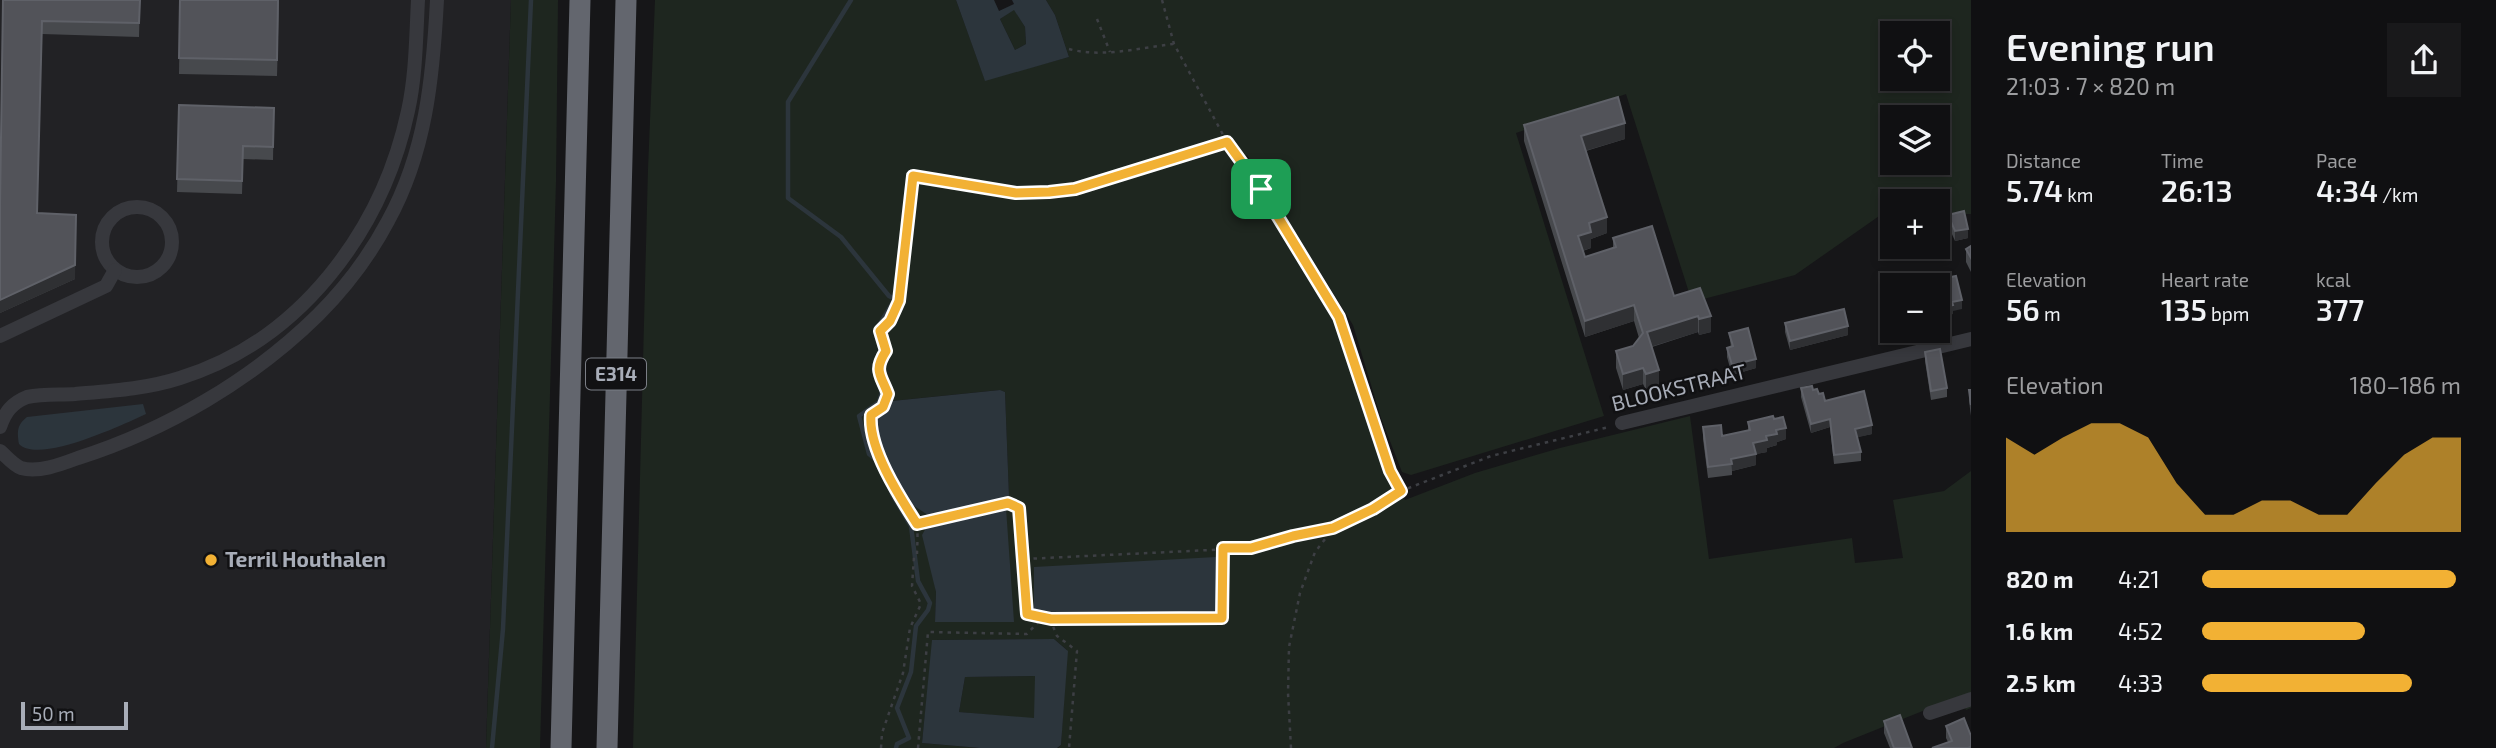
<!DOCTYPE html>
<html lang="en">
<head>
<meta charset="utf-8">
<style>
	:root { --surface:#101012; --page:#19191b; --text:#f1f3f6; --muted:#9c9d9f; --line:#303032; --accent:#f2b134 }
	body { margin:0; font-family:"Exo 2",sans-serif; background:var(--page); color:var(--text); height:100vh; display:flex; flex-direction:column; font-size:26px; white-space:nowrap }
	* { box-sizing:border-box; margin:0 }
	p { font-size:23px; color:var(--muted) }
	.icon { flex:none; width:38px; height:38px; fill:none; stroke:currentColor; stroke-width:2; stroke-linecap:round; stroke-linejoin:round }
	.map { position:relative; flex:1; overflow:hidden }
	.drawer { display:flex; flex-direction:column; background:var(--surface); width:525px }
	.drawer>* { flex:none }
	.tools { position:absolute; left:1880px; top:21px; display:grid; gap:14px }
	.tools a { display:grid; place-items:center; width:70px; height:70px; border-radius:0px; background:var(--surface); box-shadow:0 4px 10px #0003,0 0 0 2px var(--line); font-size:35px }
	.scale { position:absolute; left:21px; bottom:18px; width:107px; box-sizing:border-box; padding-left:7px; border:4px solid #a8adb8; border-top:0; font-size:19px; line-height:24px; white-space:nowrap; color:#a8adb8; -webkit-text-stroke:5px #111113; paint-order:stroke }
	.pin { position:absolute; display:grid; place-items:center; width:60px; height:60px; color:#fff; margin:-30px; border-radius:14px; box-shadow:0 4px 10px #0006 }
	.round { display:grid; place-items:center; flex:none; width:74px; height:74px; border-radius:0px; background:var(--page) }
	.head { display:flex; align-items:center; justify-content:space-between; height:119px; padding:0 35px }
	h1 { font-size:38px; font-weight:600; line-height:52px }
	.figures { display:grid; grid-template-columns:repeat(3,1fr); gap:10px; height:119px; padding:7px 35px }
	.figures div { display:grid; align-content:center }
	.figures b { font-size:30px; font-weight:600 }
	.figures small { font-size:19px; font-weight:400 }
	.figures p { font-size:19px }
	.chart { height:196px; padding:14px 35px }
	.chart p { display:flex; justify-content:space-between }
	.chart svg { width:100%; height:126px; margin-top:7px; fill:var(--accent); opacity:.7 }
	ul { padding:0 35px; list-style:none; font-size:23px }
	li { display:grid; grid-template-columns:112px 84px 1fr; align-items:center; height:52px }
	li i { height:18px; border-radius:9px; background:var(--accent) }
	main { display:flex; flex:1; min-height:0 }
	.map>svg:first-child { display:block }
	.built { fill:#222225 }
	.green { fill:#1e261f; fill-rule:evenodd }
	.water { fill:#2c353c; fill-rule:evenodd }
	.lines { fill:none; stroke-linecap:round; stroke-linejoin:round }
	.stream { stroke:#2c353c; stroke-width:4.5 }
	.path { stroke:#3d3f44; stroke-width:2.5; stroke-dasharray:3.5 5; stroke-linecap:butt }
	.minor { stroke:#37383d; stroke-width:14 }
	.highway { stroke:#63666e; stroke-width:21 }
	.wall { fill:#47494d }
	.shaded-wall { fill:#2f3033 }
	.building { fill:#525359; stroke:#5f6168; stroke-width:2 }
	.route-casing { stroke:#fff; stroke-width:14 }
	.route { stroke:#f2b134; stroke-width:9 }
	.poi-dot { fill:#f2b134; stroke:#111113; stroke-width:2.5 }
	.labels { text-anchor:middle; stroke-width:5; stroke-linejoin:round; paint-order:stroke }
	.shield { fill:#111113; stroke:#7b7e86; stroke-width:2 }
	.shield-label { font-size:19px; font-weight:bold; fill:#a8adb8 }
	.street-label { font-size:21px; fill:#a8adb8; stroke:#111113 }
	.poi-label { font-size:21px; font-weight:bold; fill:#a8adb8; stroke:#111113; text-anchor:start }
</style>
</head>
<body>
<main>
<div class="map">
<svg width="1971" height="748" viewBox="0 0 1971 748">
	<rect width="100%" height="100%" fill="#161618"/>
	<path class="built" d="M0,0H511L486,748H0Z"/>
	<g class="green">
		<path d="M511,0H558L556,181L540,748H486Z"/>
		<path d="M655,0H956L985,80L1069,57L1055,15L1046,0H1971V214H1937V201H1892V214H1882L1795,275L1692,302L1626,94L1516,133L1604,416L1411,475L1402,472L1381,418L1353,325L1247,155L1239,158L1317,287L1341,336L1383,465L1405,500L1475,473L1560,448L1690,416L1709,559L1852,538L1855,563L1903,558L1893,500L1944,491L1971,471V708L1966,710L1960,696L1843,743L1834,748H1058L1061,745L1067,650L1054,639L933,640L922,743L980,748H633L648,169ZM1892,33H1937V79H1892ZM1892,117H1937V163H1892ZM999,390L1005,392L1009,496L1004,500L908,502C892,480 887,456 875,432L892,401ZM1006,509L935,622L936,592L926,528L939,523Z"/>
		<path d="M1014,9L1025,27L1026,44L1015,50L1000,19Z"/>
		<path d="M1036,676L1035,719L959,712L965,677Z"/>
	</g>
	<g class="water">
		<path d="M956,0H994L999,11L1014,4L1012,0H1046L1055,15L1069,57L985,81ZM1014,10L1025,27L1026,44L1015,50L1000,19Z"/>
		<path d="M1000,390L1005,392L1009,496L956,514L928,515L908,502L895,484L884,451C875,443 872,424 879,413C881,409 888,405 892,401Z"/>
		<path d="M143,404L146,414L133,420C110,430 38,463 19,444C17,431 17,425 27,417Z"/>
		<path d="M1006,508L1014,622H935L936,592L922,535L926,528L939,523Z"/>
		<path d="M1216,557L1217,614L1066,615L1034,610V567Z"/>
		<path d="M1054,639L1068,651L1061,745L1057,748H980L922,743L932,640ZM1035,676L1034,718L959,712L965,677Z"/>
	</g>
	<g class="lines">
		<g class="stream">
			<path d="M851,0L788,102V198L841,237L889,296L895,299L875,332L882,350L874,370L882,391L879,402L859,416L869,454L879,462L884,469L892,494L911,526L918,581L930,603L928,610L916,626L911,672L897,708L909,738L897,744L896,748"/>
			<path d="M492,748L503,629L531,0"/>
		</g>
		<g class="path">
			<path d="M1162,0L1174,44L1227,142L1261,189L1339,317L1390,471L1401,491"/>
			<path d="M1097,19L1110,52"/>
			<path d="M1069,49C1102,58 1139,48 1173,44"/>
			<path d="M917,524L1008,503L1019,508L1027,614L1050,619L1222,618L1223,548"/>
			<path d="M1025,559L1251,548L1293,536L1333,529"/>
			<path d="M1050,619L1057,636L1077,651L1069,748"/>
			<path d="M881,748L882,733L903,673L910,628L921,604L912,586L914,557L917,554C917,544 919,530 915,521C906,503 860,433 871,415C873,412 877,411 880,408C884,405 886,399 888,394C881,375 873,371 885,351L880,331L890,321L899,301L913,175L1016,193L1049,192L1075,189L1227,142"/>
			<path d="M918,748L928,632L1027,634L1042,618"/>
			<path d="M1291,748L1288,693L1289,647L1300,593L1315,552L1333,529L1373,509L1401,491L1491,456L1609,427"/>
		</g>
		<g class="minor">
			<circle cx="137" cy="242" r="35"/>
			<path d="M0,336L106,286L115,270"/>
			<path d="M1622,423L1971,339"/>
			<path d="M0,427C5,412 12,403 27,397C43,394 59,395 75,394C110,391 146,389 180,378C300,341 382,231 408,111C416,75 416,37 418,0"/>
			<path d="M0,451C6,456 13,465 21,468C39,473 62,464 78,458C166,430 252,380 318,315C345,288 370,255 388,221C426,152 433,77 437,0"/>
			<path d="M1930,713L1971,699"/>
		</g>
		<g class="highway">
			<path d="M561,748L580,0"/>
			<path d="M607,748L626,0"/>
		</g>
	</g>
	<g class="wall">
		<path d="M3,0H140L139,37L42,34L37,213L75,279L0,313Z"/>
		<path d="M180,0H279L277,76L179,74Z"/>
		<path d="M179,105L274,108L273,160L243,159L242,194L177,192Z"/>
		<path d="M1524,125L1625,139L1586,151L1607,233L1591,239V248L1583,251L1585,257L1613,248V238L1674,296L1700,288L1711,332L1699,335L1698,332L1652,347L1659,386L1646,390L1643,384L1623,390L1616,368V351L1633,346L1639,338L1634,321L1585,337L1524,141Z"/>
		<path d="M1948,215L1968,238L1955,241L1948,225Z"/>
		<path d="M1971,246V272L1966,262V249Z"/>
		<path d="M1785,323L1848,335L1790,350L1785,332Z"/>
		<path d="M1729,333L1756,368L1732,375L1727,357V348L1731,347Z"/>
		<path d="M1925,352L1947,388V397L1931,400L1925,361Z"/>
		<path d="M1801,388L1813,390L1825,401L1872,434L1857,437L1861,452V461L1834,464L1830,427L1811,433L1801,397Z"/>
		<path d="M1969,390H1971V416L1969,401Z"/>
		<path d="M1774,419L1786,439L1777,442V445L1767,448V452L1756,454V465L1732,471V475L1708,478L1703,439V427L1722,436L1748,430V422Z"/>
		<path d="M1884,721L1912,748H1890L1884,733Z"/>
		<path d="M1946,726L1971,736L1948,742L1946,738Z"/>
	</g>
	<g class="shaded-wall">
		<path d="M1625,123V139L1581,152V136Z"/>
		<path d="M76,215L75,279L0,313V300Z"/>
		<path d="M1607,217V233L1591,239V248L1578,252V236L1589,223Z"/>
		<path d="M1968,229V238L1955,241V231Z"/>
		<path d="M1962,300V309L1953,311V314L1937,318V309L1952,302Z"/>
		<path d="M1634,305V321L1585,337V321Z"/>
		<path d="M1698,316V332L1647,348V332Z"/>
		<path d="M1711,316V332L1699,335V319Z"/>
		<path d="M1848,326V335L1790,350V341Z"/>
		<path d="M1756,359V368L1732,375V365Z"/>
		<path d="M1643,368V384L1623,390V374Z"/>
		<path d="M1659,370V386L1646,390V374Z"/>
		<path d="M1830,419V427L1811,433V424Z"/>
		<path d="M1872,425V434L1855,438V429Z"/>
		<path d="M1786,428V439L1777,442V445L1767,448V452L1756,454V465L1732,471L1731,459L1753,443L1776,430Z"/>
	</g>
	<g class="building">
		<path d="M3,0H140L139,23L42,21L37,213L76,215L75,265L0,300V206Z"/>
		<path d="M180,0H278L277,60L179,58Z"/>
		<path d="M1618,97L1625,123L1581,136L1607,217L1589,223L1591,232L1578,236L1585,257L1616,247L1613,238L1652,226L1674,296L1700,288L1711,316L1699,319L1698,316L1647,332L1659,370L1646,374L1643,368L1623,374L1616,351L1633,346L1643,333L1634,305L1585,321L1524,125Z"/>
		<path d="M179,105L274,108L273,147L243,146L242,181L177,179Z"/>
		<path d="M1964,211L1968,229L1955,231L1948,215Z"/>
		<path d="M1971,246V258L1966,249Z"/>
		<path d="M1956,276L1962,300L1952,302L1953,305L1937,309V285H1931V281Z"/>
		<path d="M1844,309L1848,326L1790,341L1785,323Z"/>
		<path d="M1748,328L1756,359L1732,365L1727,348L1733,346L1729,333Z"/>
		<path d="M1940,349L1947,388L1931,391L1925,352Z"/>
		<path d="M1812,386L1813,390L1817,389L1819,394L1823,393L1825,401L1864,391L1872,425L1855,429L1861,452L1834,455L1830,419L1811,424L1801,388Z"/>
		<path d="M1969,390H1971V405Z"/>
		<path d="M1773,416L1774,419L1783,417L1786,428L1776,430L1777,434L1766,436L1767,440L1753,443L1756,454L1731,459L1732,464L1708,467L1703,427L1721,425L1722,436L1750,430L1748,422Z"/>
		<path d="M1900,715L1912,748H1894L1884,721Z"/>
		<path d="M1964,718L1971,736V747L1968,748H1932L1952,741L1946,726Z"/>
	</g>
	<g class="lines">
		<defs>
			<path id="route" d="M1227,142L1261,189L1339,317L1390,471L1401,491L1373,509L1333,528L1293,536L1251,548H1223L1222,618L1051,619L1027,614L1019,508L1008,503L917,524C899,496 868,448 871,415L883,407L888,394C881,375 873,371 886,351L880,331L890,321L899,301L913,176L1016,193L1049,192L1075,189Z"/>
		</defs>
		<use href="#route" class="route-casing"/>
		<use href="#route" class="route"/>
	</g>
	<circle class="poi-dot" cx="211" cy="560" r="7"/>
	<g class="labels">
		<rect class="shield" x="586" y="358.5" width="60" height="31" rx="5"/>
		<g class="shield-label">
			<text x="616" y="381">E314</text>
		</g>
		<g class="street-label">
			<text transform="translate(1679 388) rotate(-14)" y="7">BLOOKSTRAAT</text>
		</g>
		<g class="poi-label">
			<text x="225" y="567">Terril Houthalen</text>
		</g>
	</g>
</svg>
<div class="tools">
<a><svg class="icon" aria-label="locate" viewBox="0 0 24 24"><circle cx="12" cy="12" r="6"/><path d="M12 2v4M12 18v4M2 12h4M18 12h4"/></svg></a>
<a><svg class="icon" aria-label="layers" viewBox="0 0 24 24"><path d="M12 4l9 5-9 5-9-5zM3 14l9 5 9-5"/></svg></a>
<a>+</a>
<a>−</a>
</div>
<div class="scale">50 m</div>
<div class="pin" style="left:1261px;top:189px;background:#1e9e55"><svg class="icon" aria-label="arrive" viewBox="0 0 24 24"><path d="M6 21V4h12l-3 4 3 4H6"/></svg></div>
</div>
<section class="drawer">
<div class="head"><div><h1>Evening run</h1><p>21:03 · 7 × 820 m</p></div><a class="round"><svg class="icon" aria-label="share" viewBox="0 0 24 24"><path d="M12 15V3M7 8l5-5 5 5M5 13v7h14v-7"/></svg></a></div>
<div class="figures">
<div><p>Distance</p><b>5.74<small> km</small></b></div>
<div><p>Time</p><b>26:13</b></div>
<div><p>Pace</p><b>4:34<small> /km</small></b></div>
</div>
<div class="figures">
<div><p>Elevation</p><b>56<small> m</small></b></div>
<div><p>Heart rate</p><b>135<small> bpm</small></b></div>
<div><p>kcal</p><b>377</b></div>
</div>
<div class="chart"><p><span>Elevation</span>180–186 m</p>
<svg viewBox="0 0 160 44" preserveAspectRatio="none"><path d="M0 44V11L10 17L20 11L30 6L40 6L50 11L60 27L70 38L80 38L90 33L100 33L110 38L120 38L130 27L140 17L150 11L160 11V44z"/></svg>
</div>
<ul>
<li><b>820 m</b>4:21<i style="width:98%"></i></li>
<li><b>1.6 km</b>4:52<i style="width:63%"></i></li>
<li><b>2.5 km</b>4:33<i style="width:81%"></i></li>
</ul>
</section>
</main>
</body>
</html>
